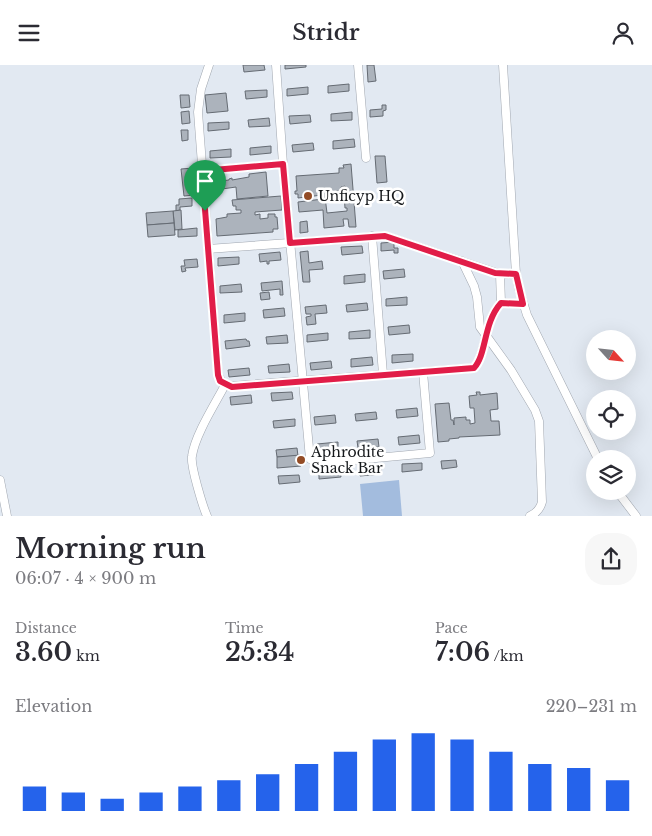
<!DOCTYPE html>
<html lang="en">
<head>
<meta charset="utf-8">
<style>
	:root { --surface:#fff; --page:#f7f7f7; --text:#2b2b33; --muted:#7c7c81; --accent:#2563eb }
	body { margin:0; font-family:"Libre Baskerville",serif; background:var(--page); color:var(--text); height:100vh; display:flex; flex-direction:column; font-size:19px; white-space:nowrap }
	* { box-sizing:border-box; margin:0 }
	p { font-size:16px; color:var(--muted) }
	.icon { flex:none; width:28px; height:28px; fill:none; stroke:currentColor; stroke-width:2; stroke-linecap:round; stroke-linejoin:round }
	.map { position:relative; height:451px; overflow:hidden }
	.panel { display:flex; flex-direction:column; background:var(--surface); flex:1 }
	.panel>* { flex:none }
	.needle { width:32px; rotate:117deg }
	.controls { position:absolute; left:586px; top:265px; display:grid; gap:10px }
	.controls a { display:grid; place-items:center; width:50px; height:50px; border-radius:50%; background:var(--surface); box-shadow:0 5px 20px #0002; font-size:25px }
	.pin { position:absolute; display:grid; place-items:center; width:42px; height:42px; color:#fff; margin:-51px -21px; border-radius:50% 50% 50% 0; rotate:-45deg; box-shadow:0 0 5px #0007 }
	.pin .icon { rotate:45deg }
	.round { display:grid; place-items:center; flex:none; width:52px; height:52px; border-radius:20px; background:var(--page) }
	.head { display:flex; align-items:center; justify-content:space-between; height:85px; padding:0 15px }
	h1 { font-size:28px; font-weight:600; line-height:38px }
	.metrics { display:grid; grid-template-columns:repeat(3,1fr); gap:8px; height:85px; padding:5px 15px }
	.metrics div { display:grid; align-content:center }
	.metrics b { font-size:25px; font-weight:600 }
	.metrics small { font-size:14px; font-weight:400 }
	.metrics p { font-size:14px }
	.chart { height:140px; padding:10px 15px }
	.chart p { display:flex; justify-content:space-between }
	.chart svg { width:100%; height:90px; margin-top:5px; stroke:var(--accent); stroke-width:6 }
	header { display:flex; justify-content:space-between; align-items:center; height:65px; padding:0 15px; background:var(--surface); font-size:22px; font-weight:600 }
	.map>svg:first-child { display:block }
	.green { fill:#a3bcde }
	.building { fill:#acb3bc; stroke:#656b73; fill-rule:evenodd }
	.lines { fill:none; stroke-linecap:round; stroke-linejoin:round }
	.minor-casing { stroke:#a1a7b0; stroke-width:9 }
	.minor { stroke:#fff; stroke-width:8 }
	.route-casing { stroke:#fff; stroke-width:10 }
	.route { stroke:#e11d48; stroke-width:6 }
	.poi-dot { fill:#934c26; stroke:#fff; stroke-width:2 }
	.labels { text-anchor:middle; stroke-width:5; stroke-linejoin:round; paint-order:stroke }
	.poi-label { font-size:14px; fill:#15181b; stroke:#fff; text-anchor:start }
</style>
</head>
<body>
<header><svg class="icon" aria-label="menu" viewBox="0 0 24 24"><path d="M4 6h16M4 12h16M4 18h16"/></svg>Stridr<svg class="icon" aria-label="person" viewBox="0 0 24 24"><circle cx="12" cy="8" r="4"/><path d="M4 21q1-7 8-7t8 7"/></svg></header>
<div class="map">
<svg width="652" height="451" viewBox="0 0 652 451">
	<rect width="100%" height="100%" fill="#e2e9f2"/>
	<path class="green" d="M399,415L402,451H363L360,419Z"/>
	<g class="building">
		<path d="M243,0H264L265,5L244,7Z"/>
		<path d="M285,0H306V2L285,4Z"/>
		<path d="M367,0H374L376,16L368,17Z"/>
		<path d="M349,19V26L328,28V21Z"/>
		<path d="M308,22V29L287,31V24Z"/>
		<path d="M267,25V32L246,34L245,26Z"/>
		<path d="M226,28L228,46L207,48L205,30Z"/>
		<path d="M180,30H189L190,42L181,43Z"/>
		<path d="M382,40H386V45L383,46V51L370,52V45L382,44Z"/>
		<path d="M189,46L190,58L182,59L181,47Z"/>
		<path d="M352,47V55L331,56V49Z"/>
		<path d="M310,50L311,57L290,59L289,51Z"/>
		<path d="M269,53L270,61L249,62L248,55Z"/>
		<path d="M229,57V64L208,66V58Z"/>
		<path d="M181,65H188V75L182,76Z"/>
		<path d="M354,74L355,82L333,84V76Z"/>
		<path d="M313,78L314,85L293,87L292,80Z"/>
		<path d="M271,81V88L250,90V83Z"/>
		<path d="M231,84V92L210,93V86Z"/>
		<path d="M375,91H385L387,117L377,118Z"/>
		<path d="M351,99L356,162H349L348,154H343L344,161L324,163L323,145L299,147L298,137L323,134L322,130L298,133V129H295V126H297L296,111L339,108V103H344L343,100ZM345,121L346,129H344L345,143H347V146L327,148L325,132L329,131L328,127L341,126V122Z"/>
		<path d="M193,103L195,130L184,131L181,104Z"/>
		<path d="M266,107L268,131L237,134L236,122L222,124L221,116L229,115V114L232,113V115L249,112V109Z"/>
		<path d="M281,131L282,145L255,147V150L260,149V154L268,153V149H275V152H277L278,164H273V167L217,171L216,154L227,152V149L241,148V145H236V141H233L232,135Z"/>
		<path d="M192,133V141L180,142V145L176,146V140H179V134Z"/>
		<path d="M181,145L182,164L175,165L173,146Z"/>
		<path d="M173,146L174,158L147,160L146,148Z"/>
		<path d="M307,156L308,167L300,168V157Z"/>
		<path d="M174,158L175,170L148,172L147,160Z"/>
		<path d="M197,163V171L178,172V165Z"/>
		<path d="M394,177V183H398V188H394V185L381,186V178Z"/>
		<path d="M362,181L363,188L342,190L341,182Z"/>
		<path d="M308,186L309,198L322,196L323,204L309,205L310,217H303L300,187Z"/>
		<path d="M280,187L281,195L269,196V199H267V196L260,197L259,189Z"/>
		<path d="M239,192V199L218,201V193Z"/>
		<path d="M197,194L198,202L185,203L186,206L182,207L181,201H185L184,195Z"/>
		<path d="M404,204L405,212L384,214L383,206Z"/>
		<path d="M365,209V217L344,219V211Z"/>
		<path d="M282,216L283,230H280V224L262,226L261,218Z"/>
		<path d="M241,219L242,227L220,228V221Z"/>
		<path d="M269,227L270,234L261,235L260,228Z"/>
		<path d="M407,232V240L386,241V234Z"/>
		<path d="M367,238L368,245L347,247L346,240Z"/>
		<path d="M326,240L327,248L315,249L316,259L307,260L306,252L311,251V249H306L305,242Z"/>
		<path d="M284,243L285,251L264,253L263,245Z"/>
		<path d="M245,248V256L224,258V250Z"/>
		<path d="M409,260L410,268L389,270L388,262Z"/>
		<path d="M370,265V273L349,274V267Z"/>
		<path d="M328,268V275L307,277V270Z"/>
		<path d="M287,270L288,278L267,279L266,272Z"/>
		<path d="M246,274L247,276H249L250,281L226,284L225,276Z"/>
		<path d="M413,289V296L392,298V290Z"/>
		<path d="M372,292L373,300L351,302V294Z"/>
		<path d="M331,296L332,303L311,305L310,298Z"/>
		<path d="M289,299L290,307L269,308L268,301Z"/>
		<path d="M249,303L250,310L229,312L228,305Z"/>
		<path d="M292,327L293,334L272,336L271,328Z"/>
		<path d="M476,327H480V330L497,328L498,344L490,345L491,356H499L500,370L459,372V373L449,374V376L438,377L435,339L449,338L451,355H453L454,360V353L466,352V355H470V359L475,358L474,343H470L469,331L477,330Z"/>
		<path d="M251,330L252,338L231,340L230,332Z"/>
		<path d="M417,343L418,351L397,353L396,345Z"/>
		<path d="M376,347L377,354L356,356L355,349Z"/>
		<path d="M335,350L336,358L315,360L314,352Z"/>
		<path d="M295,354V361L274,363L273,356Z"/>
		<path d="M419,370L420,378L399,380L398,372Z"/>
		<path d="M378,374L379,382L358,383L357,376Z"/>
		<path d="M338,377V385L317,387V379Z"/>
		<path d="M297,383L298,391L277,392L276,385Z"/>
		<path d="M300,390L301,401L277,403V392Z"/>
		<path d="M456,395L457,402L442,404L441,396Z"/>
		<path d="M422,398V405L402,407V399Z"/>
		<path d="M381,401V409L360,411V403Z"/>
		<path d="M340,405L341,412L319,414V407Z"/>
		<path d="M299,410L300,417L279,419L278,411Z"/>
	</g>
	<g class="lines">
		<defs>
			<g id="minor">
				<path d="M209,0L201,24L198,47L218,309C220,317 225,320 232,321L474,303C487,288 483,258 501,238"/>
				<path d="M276,0L283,99L310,394L315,397L322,398L430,388L423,307"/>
				<path d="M358,0L366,93"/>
				<path d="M503,0L516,209L519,224L527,250L598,394"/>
				<path d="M202,106L283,99"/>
				<path d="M372,171L383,309"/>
				<path d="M208,184L385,171L500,209"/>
				<path d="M462,196L474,221L477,232L480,262L511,305L535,345L539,356L542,437C540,444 537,448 530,451"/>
				<path d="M516,209H500L501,238L523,239"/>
				<path d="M0,415L7,451"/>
				<path d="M617,426L636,451"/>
				<path d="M207,451C203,442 190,400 192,391C195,370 215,339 225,320"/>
			</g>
		</defs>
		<use href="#minor" class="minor-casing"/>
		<use href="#minor" class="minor"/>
	</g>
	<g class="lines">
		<defs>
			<path id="route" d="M283,99L290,178L385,171L495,208L516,209L523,239L501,238C483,258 487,289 474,303L232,322L220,316L218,310L202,106Z"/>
		</defs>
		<use href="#route" class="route-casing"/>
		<use href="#route" class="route"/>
	</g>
	<g class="poi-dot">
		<circle cx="308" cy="131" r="5"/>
		<circle cx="301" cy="395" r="5"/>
	</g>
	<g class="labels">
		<g class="poi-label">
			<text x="318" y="136">Unficyp HQ</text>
			<text x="311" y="392">Aphrodite<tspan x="311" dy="16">Snack Bar</tspan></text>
		</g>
	</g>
</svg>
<div class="controls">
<a><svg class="needle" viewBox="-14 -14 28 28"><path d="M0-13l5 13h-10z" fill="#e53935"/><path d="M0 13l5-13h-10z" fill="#7c7c81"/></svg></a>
<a><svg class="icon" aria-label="locate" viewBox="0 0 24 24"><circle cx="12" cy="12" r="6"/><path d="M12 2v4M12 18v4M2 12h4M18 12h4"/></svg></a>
<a><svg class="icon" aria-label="layers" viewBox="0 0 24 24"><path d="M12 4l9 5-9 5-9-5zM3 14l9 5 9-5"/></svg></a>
</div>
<div class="pin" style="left:205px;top:146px;background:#1e9e55"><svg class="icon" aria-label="arrive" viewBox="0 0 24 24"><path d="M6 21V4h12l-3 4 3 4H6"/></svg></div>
</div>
<section class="panel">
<div class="head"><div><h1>Morning run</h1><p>06:07 · 4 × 900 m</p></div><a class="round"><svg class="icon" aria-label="share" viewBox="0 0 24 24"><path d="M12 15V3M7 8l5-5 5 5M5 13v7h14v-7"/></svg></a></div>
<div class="metrics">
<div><p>Distance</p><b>3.60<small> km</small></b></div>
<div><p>Time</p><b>25:34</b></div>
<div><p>Pace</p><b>7:06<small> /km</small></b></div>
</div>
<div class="chart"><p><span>Elevation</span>220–231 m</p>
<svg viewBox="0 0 160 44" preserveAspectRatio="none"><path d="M5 44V32M15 44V35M25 44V38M35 44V35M45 44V32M55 44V29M65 44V26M75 44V21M85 44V15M95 44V9M105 44V6M115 44V9M125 44V15M135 44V21M145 44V23M155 44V29"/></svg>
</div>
</section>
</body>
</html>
